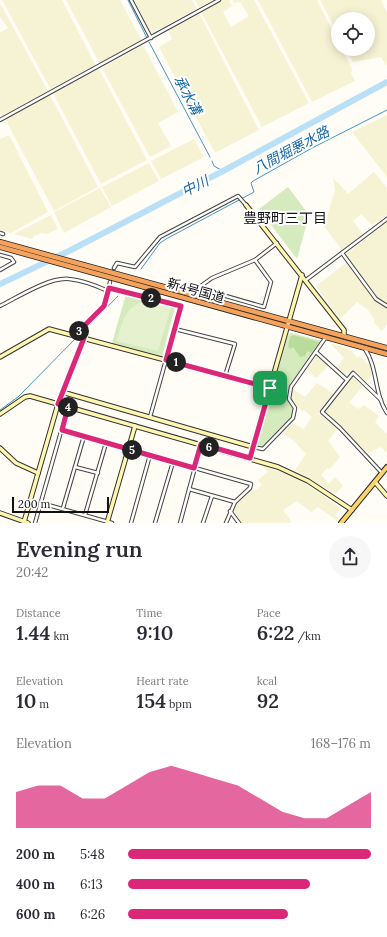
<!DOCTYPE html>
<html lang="en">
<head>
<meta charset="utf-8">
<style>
	:root { --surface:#fff; --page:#f7f7f7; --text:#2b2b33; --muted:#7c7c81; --accent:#db2777 }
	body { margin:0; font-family:Lora,"Noto Sans JP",serif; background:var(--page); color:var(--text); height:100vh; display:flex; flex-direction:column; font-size:15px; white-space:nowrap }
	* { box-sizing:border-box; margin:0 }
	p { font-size:13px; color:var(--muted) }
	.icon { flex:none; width:22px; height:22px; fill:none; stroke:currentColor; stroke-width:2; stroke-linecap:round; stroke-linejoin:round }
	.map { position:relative; height:523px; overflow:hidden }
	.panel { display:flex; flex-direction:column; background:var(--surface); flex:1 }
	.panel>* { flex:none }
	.controls { position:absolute; left:331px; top:12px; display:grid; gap:8px }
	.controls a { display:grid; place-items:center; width:44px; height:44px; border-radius:50%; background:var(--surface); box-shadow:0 2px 10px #0003; font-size:20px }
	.scale { position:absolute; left:12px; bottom:10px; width:97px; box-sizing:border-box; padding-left:4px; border:2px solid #111; border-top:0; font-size:11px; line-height:14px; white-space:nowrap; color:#111; -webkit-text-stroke:3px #fff; paint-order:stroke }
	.pin { position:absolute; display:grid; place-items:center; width:34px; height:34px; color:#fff; margin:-17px; border-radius:8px; box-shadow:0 2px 6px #0006 }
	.km { position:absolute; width:20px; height:20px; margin:-10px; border-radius:50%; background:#222; color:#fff; font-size:11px; line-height:20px; text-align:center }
	.round { display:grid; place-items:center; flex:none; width:42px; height:42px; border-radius:21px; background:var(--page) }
	.summary { display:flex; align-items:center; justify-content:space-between; height:68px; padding:0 16px }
	h1 { font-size:22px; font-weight:600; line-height:30px }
	.metrics { display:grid; grid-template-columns:repeat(3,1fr); gap:6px; height:68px; padding:4px 16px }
	.metrics div { display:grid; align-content:center }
	.metrics b { font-size:20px; font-weight:600 }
	.metrics small { font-size:11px; font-weight:400 }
	.metrics p { font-size:11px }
	.chart { height:112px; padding:8px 16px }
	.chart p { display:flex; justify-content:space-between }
	.chart svg { width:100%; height:72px; margin-top:4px; fill:var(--accent); opacity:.7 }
	ul { padding:0 16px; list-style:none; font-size:13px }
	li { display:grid; grid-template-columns:64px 48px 1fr; align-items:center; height:30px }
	li i { height:10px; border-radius:5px; background:var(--accent) }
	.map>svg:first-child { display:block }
	.farmland { fill:#f6f3d4 }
	.green { fill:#d5ebbd }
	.forest { fill:#b9dc9c }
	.pitch { fill:#e6f2cf }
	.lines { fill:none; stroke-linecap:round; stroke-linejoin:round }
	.stream { stroke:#3f96cf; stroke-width:1 }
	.river { stroke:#b9e0f7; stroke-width:6 }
	.street-casing { stroke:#444; stroke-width:4.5 }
	.secondary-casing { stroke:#333; stroke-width:5.5 }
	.primary-casing { stroke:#222; stroke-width:6 }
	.highway-casing { stroke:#222; stroke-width:6 }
	.street { stroke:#fff; stroke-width:2.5 }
	.secondary { stroke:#fff6b0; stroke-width:3.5 }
	.primary { stroke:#f9d66b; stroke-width:4 }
	.highway { stroke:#f5a25d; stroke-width:4.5 }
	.route-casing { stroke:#fff; stroke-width:8 }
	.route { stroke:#db2777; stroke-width:5 }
	.labels { text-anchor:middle; stroke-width:4; stroke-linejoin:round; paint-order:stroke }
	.street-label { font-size:13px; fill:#111; stroke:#fff }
	.water-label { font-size:14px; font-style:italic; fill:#1768a6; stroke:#fff }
	.neighbourhood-label { font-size:14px; fill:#111; stroke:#fff }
</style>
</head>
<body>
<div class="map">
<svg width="387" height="523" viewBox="0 0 387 523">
	<rect width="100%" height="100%" fill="#fffdf5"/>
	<g class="farmland">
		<path d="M2,0H62L96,66L51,90Z"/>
		<path d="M66,0H120L142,41L100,64Z"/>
		<path d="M134,0H192L197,9L151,34Z"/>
		<path d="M195,0H213L199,8Z"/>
		<path d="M223,0H229L232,6L223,12L231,27L249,16L240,2L234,3L232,0H254L309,103L262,127L201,12Z"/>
		<path d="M258,0H317L338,42V49H342L352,69L351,73L355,81L312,102Z"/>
		<path d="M320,0H381L387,12V64L386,65L381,57L353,62L346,49H368V19H338V34Z"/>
		<path d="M0,3L48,91L2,117L0,113V33L8,28L0,17Z"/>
		<path d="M199,13L259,130L215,153L159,47L172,39L168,30Z"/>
		<path d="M143,45L178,112L158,123L171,146L150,157L102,68Z"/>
		<path d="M99,69L147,160L101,184L53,93Z"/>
		<path d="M50,95L98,187L54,211L5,119Z"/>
		<path d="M387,115V177L352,132Z"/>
		<path d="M9,135L48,212L11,233L0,230V139Z"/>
		<path d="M194,139L204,157L161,179L151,161Z"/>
		<path d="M149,163L159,181L112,206L102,187Z"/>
		<path d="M374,172L387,188V215L372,225L361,214L353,221L363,234L342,250L324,226L335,190L333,178L348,194Z"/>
		<path d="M100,188L111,207L64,233L54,212Z"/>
		<path d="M51,215L58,229L47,234L42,233L34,236L32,239L14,234Z"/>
		<path d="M387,222V324L382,331L374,323V319L368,310L357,302L340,319L316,286L347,262L344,256Z"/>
		<path d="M330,343L353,351L352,352L358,358L360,356L368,364L370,362L372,375L366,383L352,370L345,376L336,368L344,358Z"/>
		<path d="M317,355L329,365L316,378L307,370Z"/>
		<path d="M352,376L363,386L349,402L358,409L364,405L379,416L375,422L387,434V453L381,447L368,453L323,412Z"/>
		<path d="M317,383L334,394L318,413L338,428L328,441L340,457L330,469L327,468L321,475L329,484L335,477L343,486L335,494L295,470L306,454L293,440L282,433L292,423L304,429L312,417L304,410L302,411L291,400L293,389L305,397Z"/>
		<path d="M259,463L295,477L324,496L341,509L335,515L339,519L336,520L318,507L311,512L297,501L283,510L291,521L290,523H242L233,510L237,506L236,504L252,489L255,491L262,485L258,480L268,472Z"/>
	</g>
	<g class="green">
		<path d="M288,187L309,215L297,259L259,209Z"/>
		<path d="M126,294L175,307L162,357L112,343Z"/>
		<path d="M292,333L322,341L289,387L287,400L294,409L289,421L262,448L255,447L288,335Z"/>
	</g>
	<path class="forest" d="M293,335L319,342L311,353L307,351L305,356L300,357L293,347L291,349L288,347L290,337Z"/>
	<path class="pitch" d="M147,300L171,307L158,351L117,341C122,322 125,306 147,300Z"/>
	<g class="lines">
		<g class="stream">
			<path d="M128,0L147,38"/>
			<path d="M153,34L216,0"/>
			<path d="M149,42L210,157"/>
			<path d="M212,161L214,166L223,171"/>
			<path d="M141,269L160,243L166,239L254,192L251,183L253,181L312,148L387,110"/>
			<path d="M79,336L118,296"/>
			<path d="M0,410L18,397L76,338"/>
		</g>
		<path class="river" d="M0,284L69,251L223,171L387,82"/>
		<defs>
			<g id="street">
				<path d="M131,0L151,38"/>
				<path d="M0,120L219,0"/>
				<path d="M0,233L3,234"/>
				<path d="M342,253L376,299L387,306"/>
				<path d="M0,255L11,258L14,262L0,270"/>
				<path d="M255,260L271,282L264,307L198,288L212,278Z"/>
				<path d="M255,260L277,243"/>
				<path d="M114,268L117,263L135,267L160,237L238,196L246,205"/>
				<path d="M306,280L387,219"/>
				<path d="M109,288L181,306L150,417"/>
				<path d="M0,306C18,297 49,277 69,279C82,280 97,286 108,291"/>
				<path d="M175,329L235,344L225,376"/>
				<path d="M75,335L104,306L110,282"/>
				<path d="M365,349C378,368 374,394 387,413"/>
				<path d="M316,352L347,380"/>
				<path d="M381,400L353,373L322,412L340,428L382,473"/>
				<path d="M62,430L251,484L250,488L235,502L226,523"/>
				<path d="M253,447L263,449L293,418L295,408L289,399L291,387L326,337"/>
				<path d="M75,467L98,473"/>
				<path d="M189,489L235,502"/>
				<path d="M41,503L112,523"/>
				<path d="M63,508L84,436"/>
				<path d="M230,511L239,523"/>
				<path d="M85,515L106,443"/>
				<path d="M35,523L68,407"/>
				<path d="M131,523L150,455"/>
				<path d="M155,523L173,462"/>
				<path d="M180,523L201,445"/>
				<path d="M203,523L212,496"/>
			</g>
			<g id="secondary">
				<path d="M246,205L344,330V336"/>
				<path d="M0,357L49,329L270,388"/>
				<path d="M62,392L253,447"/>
				<path d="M0,414L25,397L30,396L278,467L308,481L352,510"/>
				<path d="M0,448L16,463L38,473"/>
				<path d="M250,458L302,275"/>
				<path d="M375,482L387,496"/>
				<path d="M0,513L28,523"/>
				<path d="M24,522L58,404L84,338"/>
				<path d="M107,523L135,426"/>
			</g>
			<path id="primary" d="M341,523L387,467"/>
			<g id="highway">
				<path d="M0,242L387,348"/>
				<path d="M0,247L387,354"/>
			</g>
		</defs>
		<use href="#street" class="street-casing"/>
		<use href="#secondary" class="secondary-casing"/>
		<use href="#primary" class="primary-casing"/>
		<use href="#highway" class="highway-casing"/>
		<use href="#street" class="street"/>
		<use href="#secondary" class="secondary"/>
		<use href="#primary" class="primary"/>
		<use href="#highway" class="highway"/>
	</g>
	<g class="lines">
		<defs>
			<path id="route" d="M109,288L181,306L166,360L270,388L250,458L201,444L194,468L62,430L68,407L58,404L84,338L75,335L104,306Z"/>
		</defs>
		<use href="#route" class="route-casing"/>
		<use href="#route" class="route"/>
	</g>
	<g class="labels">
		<g class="street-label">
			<text transform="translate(196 290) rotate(16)" y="5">新4号国道</text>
		</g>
		<g class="water-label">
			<text transform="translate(188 95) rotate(62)" y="5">承水溝</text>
			<text transform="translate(291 150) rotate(-28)" y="5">八間堀悪水路</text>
			<text transform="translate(195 186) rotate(-27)" y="5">中川</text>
		</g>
		<g class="neighbourhood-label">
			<text x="285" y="223">豊野町三丁目</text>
		</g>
	</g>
</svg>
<div class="controls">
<a><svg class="icon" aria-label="locate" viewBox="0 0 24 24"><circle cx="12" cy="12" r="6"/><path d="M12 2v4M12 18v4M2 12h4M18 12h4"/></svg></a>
</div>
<div class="scale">200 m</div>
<div class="pin" style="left:270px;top:388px;background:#1e9e55"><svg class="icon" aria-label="arrive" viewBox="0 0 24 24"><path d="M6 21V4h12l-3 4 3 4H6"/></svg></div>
<b class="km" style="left:176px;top:362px">1</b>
<b class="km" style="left:151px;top:298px">2</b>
<b class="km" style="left:79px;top:331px">3</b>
<b class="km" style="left:68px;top:407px">4</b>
<b class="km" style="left:132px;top:450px">5</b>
<b class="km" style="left:209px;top:447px">6</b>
</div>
<section class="panel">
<div class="summary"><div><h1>Evening run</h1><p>20:42</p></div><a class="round"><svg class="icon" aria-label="share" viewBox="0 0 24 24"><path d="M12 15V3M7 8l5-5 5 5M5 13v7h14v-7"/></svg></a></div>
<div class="metrics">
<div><p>Distance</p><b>1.44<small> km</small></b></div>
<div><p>Time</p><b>9:10</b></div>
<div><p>Pace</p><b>6:22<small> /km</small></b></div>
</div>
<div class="metrics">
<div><p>Elevation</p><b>10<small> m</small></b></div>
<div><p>Heart rate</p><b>154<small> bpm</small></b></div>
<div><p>kcal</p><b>92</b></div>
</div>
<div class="chart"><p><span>Elevation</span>168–176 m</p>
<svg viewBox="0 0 160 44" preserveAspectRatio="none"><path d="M0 44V22L10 18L20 18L30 26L40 26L50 18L60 10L70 6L80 10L90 14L100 18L110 26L120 34L130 38L140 38L150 30L160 22V44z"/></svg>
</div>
<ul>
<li><b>200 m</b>5:48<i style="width:100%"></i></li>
<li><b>400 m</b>6:13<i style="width:75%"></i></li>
<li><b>600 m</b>6:26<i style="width:66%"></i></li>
</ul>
</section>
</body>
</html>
